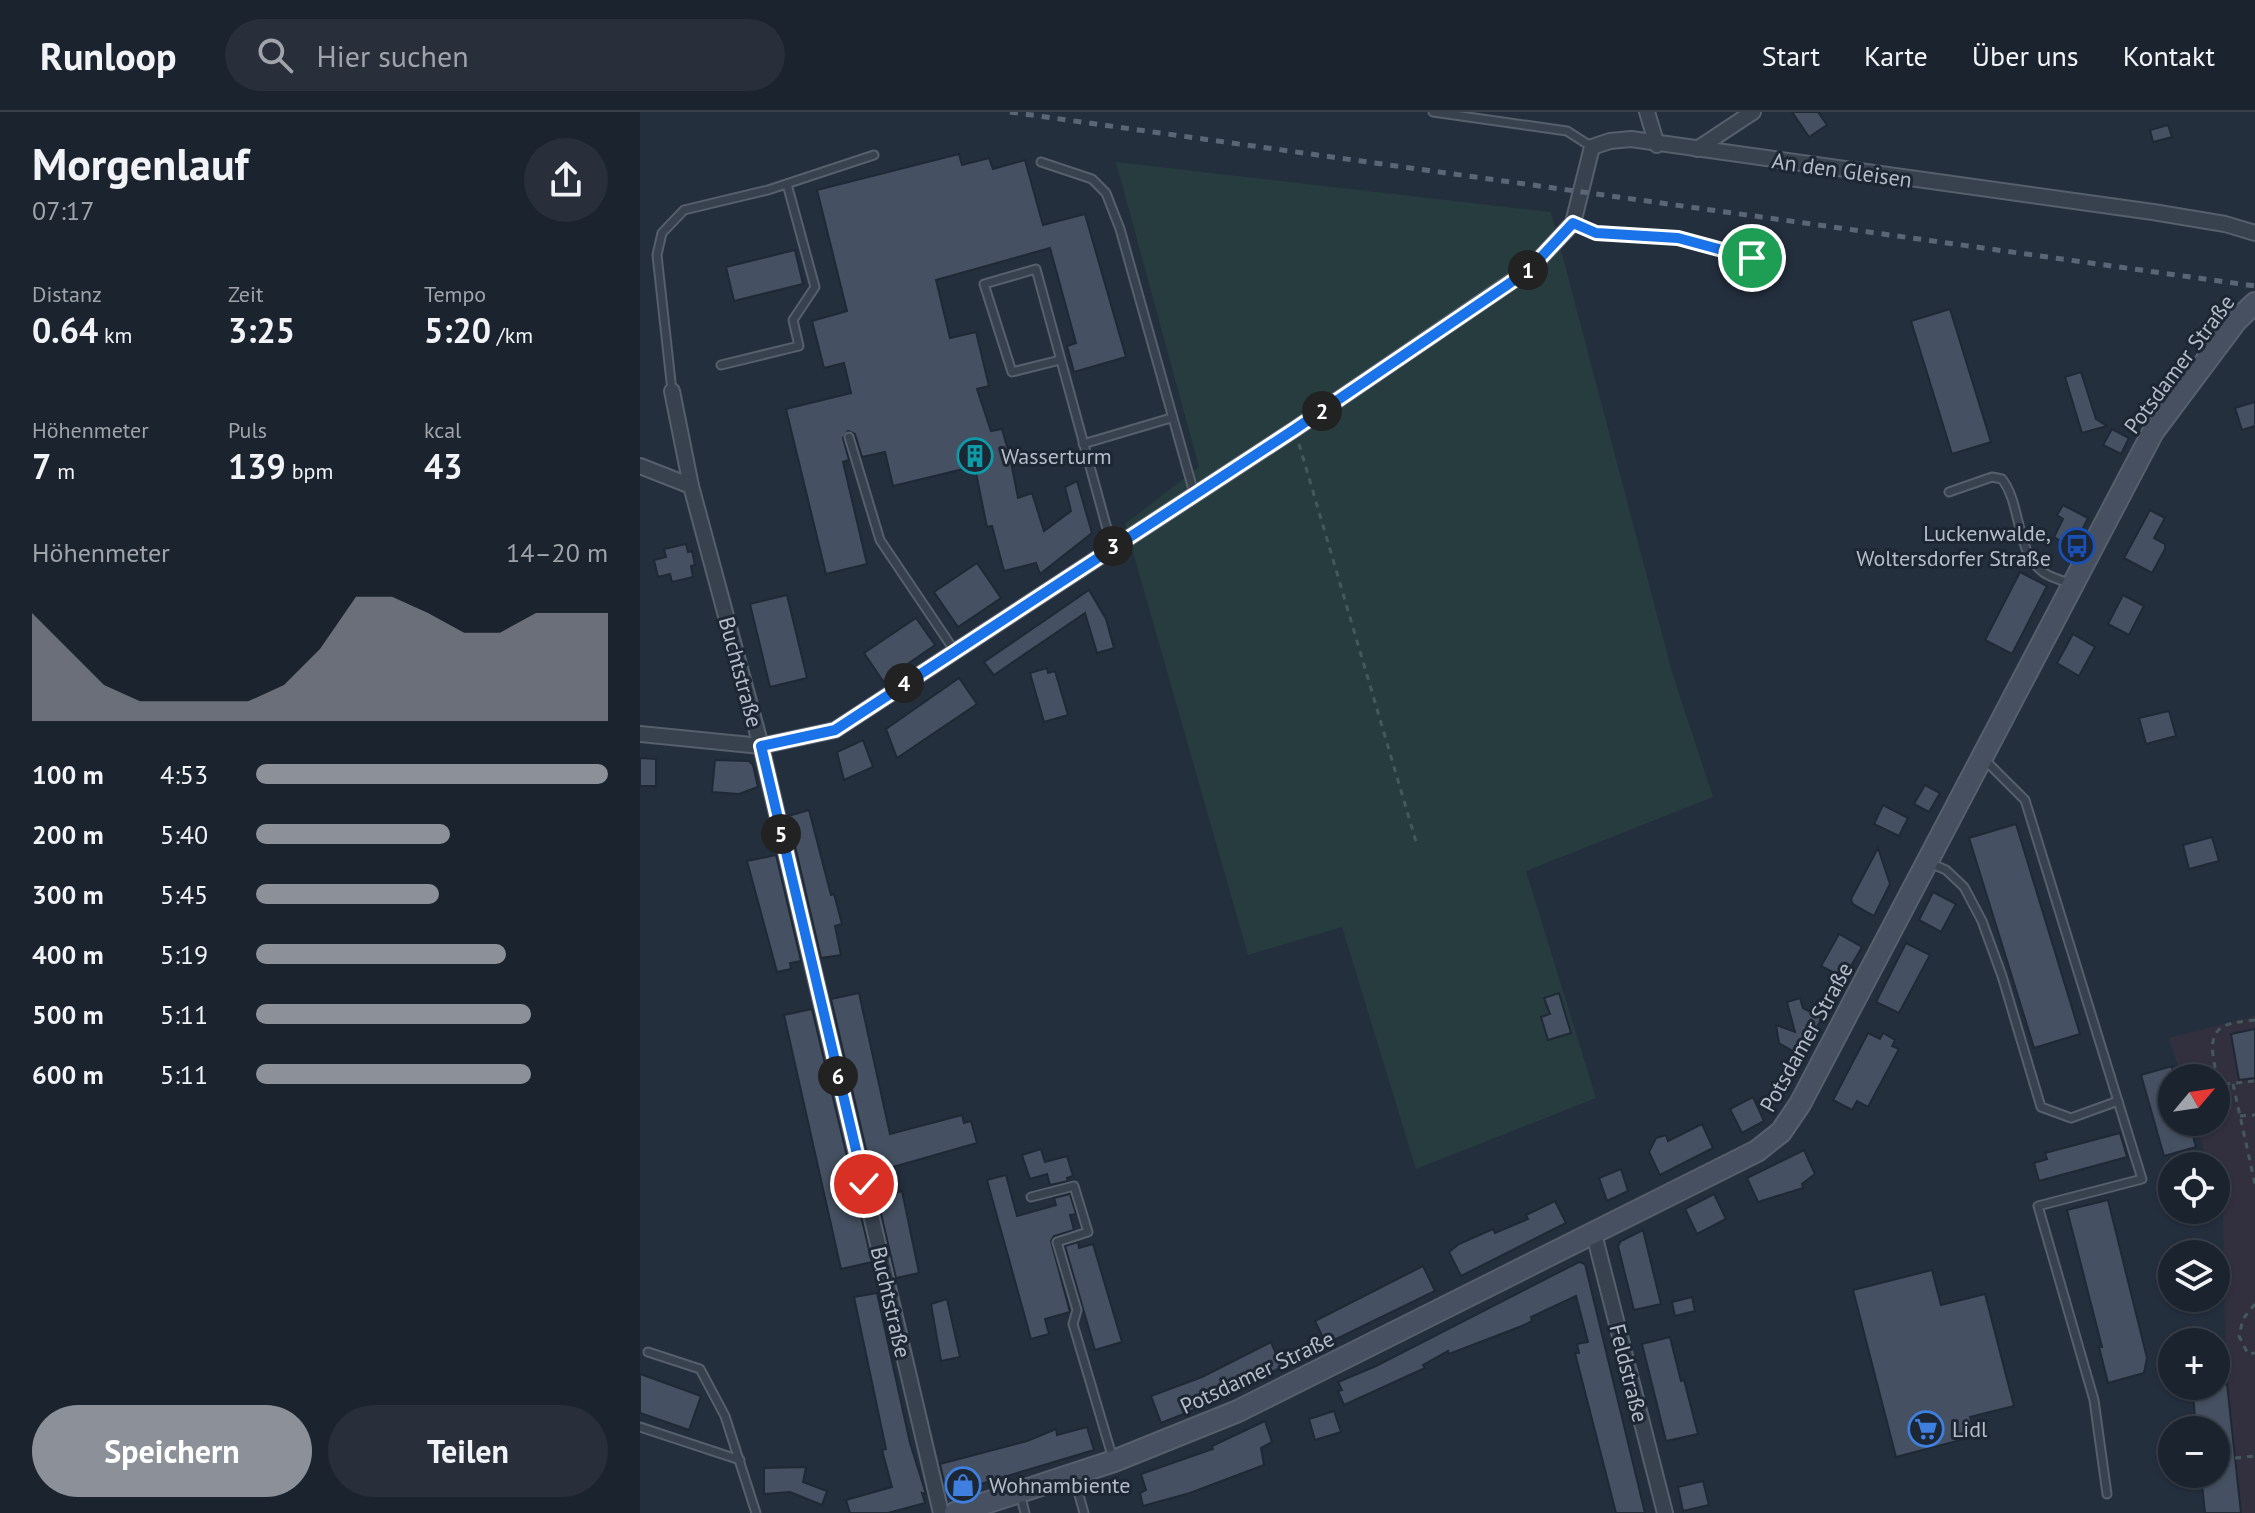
<!DOCTYPE html>
<html lang="de">
<head>
<meta charset="utf-8">
<style>
	:root { --surface:#1b232e; --page:#282f3a; --text:#f1f3f6; --muted:#a0a4aa; --line:#39404a; --accent:#8c9099 }
	body { margin:0; font-family:"PT Sans",sans-serif; background:var(--page); color:var(--text); height:100vh; display:flex; flex-direction:column; font-size:30px; white-space:nowrap }
	* { box-sizing:border-box; margin:0 }
	p { font-size:26px; color:var(--muted) }
	.icon { flex:none; width:44px; height:44px; fill:none; stroke:currentColor; stroke-width:2; stroke-linecap:round; stroke-linejoin:round }
	.map { position:relative; flex:1; overflow:hidden }
	.sheet { display:flex; flex-direction:column; background:var(--surface); width:640px }
	.sheet>* { flex:none }
	.needle { width:52px; rotate:61deg }
	.fabs { position:absolute; left:1518px; top:952px; display:grid; gap:16px }
	.fabs a { display:grid; place-items:center; width:72px; height:72px; border-radius:50%; background:var(--surface); box-shadow:0 2px 6px #0004,0 0 0 2px var(--line); font-size:40px }
	.pin { position:absolute; display:grid; place-items:center; width:68px; height:68px; color:#fff; margin:-34px; border:4px solid #fff; border-radius:50%; box-shadow:0 2px 8px #0007 }
	.km { position:absolute; width:40px; height:40px; margin:-20px; border-radius:50%; background:#222; color:#fff; font-size:22px; line-height:40px; text-align:center }
	.round { display:grid; place-items:center; flex:none; width:84px; height:84px; border-radius:42px; background:var(--page) }
	.head { display:flex; align-items:center; justify-content:space-between; height:136px; padding:0 32px }
	h1 { font-size:44px; font-weight:700; line-height:60px }
	.metrics { display:grid; grid-template-columns:repeat(3,1fr); gap:12px; height:136px; padding:8px 32px }
	.metrics div { display:grid; align-content:center }
	.metrics b { font-size:34px; font-weight:700 }
	.metrics small { font-size:22px; font-weight:400 }
	.metrics p { font-size:22px }
	.chart { height:224px; padding:16px 32px }
	.chart p { display:flex; justify-content:space-between }
	.chart svg { width:100%; height:144px; margin-top:8px; fill:var(--accent); opacity:.7 }
	.button { display:flex; gap:16px; margin-top:auto; padding:16px 32px }
	.button a { flex:1; height:92px; border-radius:48px; background:var(--accent); color:#fff; font-size:32px; font-weight:700; line-height:92px; text-align:center }
	.button a+a { background:var(--page); color:var(--text) }
	ul { padding:0 32px; list-style:none; font-size:26px }
	li { display:grid; grid-template-columns:128px 96px 1fr; align-items:center; height:60px }
	li i { height:20px; border-radius:10px; background:var(--accent) }
	header { display:flex; align-items:center; gap:48px; box-sizing:border-box; height:112px; padding:0 40px; background:var(--surface); border-bottom:2px solid var(--line) }
	header strong { font-size:38px }
	nav { display:flex; gap:44px; margin-inline-start:auto; font-size:28px }
	.search { width:560px; height:72px; background:var(--page); display:flex; align-items:center; gap:20px; box-sizing:border-box; padding:0 28px; border-radius:44px; color:var(--muted); font-size:30px }
	main { display:flex; flex:1; min-height:0 }
	.map>svg:first-child { display:block }
	.medical { fill:#32303f }
	.green { fill:#263c3f }
	.building { fill:#455162; stroke:#1f2835; stroke-width:2 }
	.lines { fill:none; stroke-linecap:round; stroke-linejoin:round }
	.lane-casing { stroke:#565f6c; stroke-width:11 }
	.street-casing { stroke:#565f6c; stroke-width:18 }
	.secondary-casing { stroke:#565f6c; stroke-width:24 }
	.path { stroke:#44595c; stroke-width:3; stroke-dasharray:6 6; stroke-linecap:butt }
	.lane { stroke:#38414e; stroke-width:7 }
	.street { stroke:#38414e; stroke-width:14 }
	.secondary { stroke:#465061; stroke-width:20 }
	.rail { stroke:#5a6575; stroke-width:5; stroke-dasharray:8 8; stroke-linecap:butt }
	.route-casing { stroke:#fff; stroke-width:16 }
	.route { stroke:#1a73e8; stroke-width:10 }
	.labels { text-anchor:middle; stroke-width:6; stroke-linejoin:round; paint-order:stroke }
	.street-label { font-size:22px; fill:#b4bcc9; stroke:#1d2633 }
	.poi-label { font-size:22px; fill:#b4bcc9; stroke:#1d2633; text-anchor:start }
</style>
</head>
<body>
<header>
<strong>Runloop</strong>
<div class="search"><svg class="icon" aria-label="search" viewBox="0 0 24 24"><circle cx="10" cy="10" r="6"/><path d="M15 15l6 6"/></svg>Hier suchen</div>
<nav><a>Start</a><a>Karte</a><a>Über uns</a><a>Kontakt</a></nav>
</header>
<main>
<section class="sheet">
<div class="head"><div><h1>Morgenlauf</h1><p>07:17</p></div><a class="round"><svg class="icon" aria-label="share" viewBox="0 0 24 24"><path d="M12 15V3M7 8l5-5 5 5M5 13v7h14v-7"/></svg></a></div>
<div class="metrics">
<div><p>Distanz</p><b>0.64<small> km</small></b></div>
<div><p>Zeit</p><b>3:25</b></div>
<div><p>Tempo</p><b>5:20<small> /km</small></b></div>
</div>
<div class="metrics">
<div><p>Höhenmeter</p><b>7<small> m</small></b></div>
<div><p>Puls</p><b>139<small> bpm</small></b></div>
<div><p>kcal</p><b>43</b></div>
</div>
<div class="chart"><p><span>Höhenmeter</span>14–20 m</p>
<svg viewBox="0 0 160 44" preserveAspectRatio="none"><path d="M0 44V11L10 22L20 33L30 38L40 38L50 38L60 38L70 33L80 22L90 6L100 6L110 11L120 17L130 17L140 11L150 11L160 11V44z"/></svg>
</div>
<ul>
<li><b>100 m</b>4:53<i style="width:100%"></i></li>
<li><b>200 m</b>5:40<i style="width:55%"></i></li>
<li><b>300 m</b>5:45<i style="width:52%"></i></li>
<li><b>400 m</b>5:19<i style="width:71%"></i></li>
<li><b>500 m</b>5:11<i style="width:78%"></i></li>
<li><b>600 m</b>5:11<i style="width:78%"></i></li>
</ul>
<div class="button"><a>Speichern</a><a>Teilen</a></div>
</section>
<div class="map">
<svg width="1615" height="1401" viewBox="0 0 1615 1401">
	<rect width="100%" height="100%" fill="#242f3e"/>
	<path class="medical" d="M1615,904V1401H1601L1586,1258L1583,1100L1576,1078V1054H1569L1555,1010H1576V966H1542L1529,926Z"/>
	<path class="green" d="M476,50L911,100L1032,560L1073,685L886,759L956,986L776,1057L702,815L608,843L485,412L559,355Z"/>
	<g class="building">
		<path d="M1152,0H1178L1187,13L1169,25Z"/>
		<path d="M1528,13L1532,25L1513,30L1510,18Z"/>
		<path d="M319,42L322,53L349,46L353,57L385,48L403,113L445,102L486,245L434,260L427,234L436,231L410,136L296,168L310,226L336,220L349,274L337,277L351,319L362,317L370,345L378,386L392,381L404,419L431,399L425,375L437,369L452,421L400,462L396,451L364,459L352,414L347,415L336,361L344,352L253,374L245,340L222,345L215,322L208,319L203,326L209,348L203,350L227,452L186,462L146,297L211,281L204,251L184,256L172,209L207,199L177,78Z"/>
		<path d="M155,138L163,172L94,189L86,155Z"/>
		<path d="M1310,197L1351,330L1312,342L1271,209Z"/>
		<path d="M1441,260L1456,307L1467,314L1442,321L1425,265Z"/>
		<path d="M1615,290V314L1602,318L1595,296Z"/>
		<path d="M1472,317L1489,326L1481,342L1463,333Z"/>
		<path d="M1423,393L1448,406L1433,436L1414,425L1423,407L1417,403Z"/>
		<path d="M1510,398L1525,406L1514,426L1525,432V437L1512,461L1484,446Z"/>
		<path d="M46,432L48,440L52,439L55,453L51,454L53,465L32,470L30,462L18,465L14,448L26,445L24,437Z"/>
		<path d="M337,451L361,486L318,515L294,480Z"/>
		<path d="M1380,460L1407,474L1372,542L1345,528Z"/>
		<path d="M449,478L466,507L474,536L457,541L445,501L354,563L344,550Z"/>
		<path d="M147,483L167,566L130,575L110,492Z"/>
		<path d="M1483,483L1504,494L1489,523L1468,512Z"/>
		<path d="M276,506L295,533L243,569L224,541Z"/>
		<path d="M1433,522L1455,535L1439,564L1417,551Z"/>
		<path d="M407,556L408,561L415,559L428,603L404,610L390,561Z"/>
		<path d="M319,566L337,592L257,646L246,617Z"/>
		<path d="M1529,599L1536,624L1506,632L1499,606Z"/>
		<path d="M223,628L233,655L204,668L197,640Z"/>
		<path d="M0,646L16,647V674H0Z"/>
		<path d="M75,648L109,649L113,653L118,675L99,682L72,680Z"/>
		<path d="M1285,673L1300,681L1289,700L1274,692Z"/>
		<path d="M1243,693L1268,706L1259,724L1234,712Z"/>
		<path d="M169,698L191,783L194,782L202,812L195,814L201,843L181,846L148,704Z"/>
		<path d="M1376,712L1440,922L1394,936L1329,726Z"/>
		<path d="M1572,725L1579,749L1549,757L1543,733Z"/>
		<path d="M1238,736L1250,772L1234,804L1213,792L1211,787Z"/>
		<path d="M136,743L161,849L150,851L151,857L137,860L107,749Z"/>
		<path d="M1293,780L1316,792L1301,820L1279,808Z"/>
		<path d="M1199,822L1222,835L1204,866L1181,854Z"/>
		<path d="M1266,831L1290,843L1259,901L1236,890Z"/>
		<path d="M219,881L250,1022L322,1003L324,1011L331,1009L337,1031L253,1055L258,1080L262,1079L279,1161L256,1166L191,887Z"/>
		<path d="M919,881L931,921L908,928L901,905L910,902L904,886Z"/>
		<path d="M1160,886L1163,896L1182,906L1161,944L1139,931L1136,913L1155,920L1147,890Z"/>
		<path d="M172,897L232,1150L201,1157L144,903Z"/>
		<path d="M1615,917V966L1599,968L1591,922Z"/>
		<path d="M1228,921L1240,927L1243,921L1255,928L1252,934L1259,937L1228,995L1217,989L1212,998L1193,988Z"/>
		<path d="M1532,954V1010H1549L1556,1035L1524,1044L1501,963Z"/>
		<path d="M1113,985L1124,1009L1102,1021L1090,997Z"/>
		<path d="M1062,1012L1073,1036L1020,1063L1009,1040L1016,1026L1026,1023L1028,1029Z"/>
		<path d="M1480,1021L1487,1045L1399,1069L1394,1051L1407,1047L1405,1041Z"/>
		<path d="M401,1037L405,1050L427,1044L433,1064L427,1066L428,1069L410,1073L407,1062L390,1067L382,1043Z"/>
		<path d="M1164,1038L1175,1062L1162,1072L1163,1076L1118,1090L1107,1066Z"/>
		<path d="M981,1057L988,1079L967,1089L959,1066Z"/>
		<path d="M366,1063L377,1104L416,1093L414,1086L430,1082L436,1102L430,1103L434,1118L414,1124L411,1129L430,1200L405,1207L409,1222L391,1227L347,1068Z"/>
		<path d="M1074,1082L1086,1107L1057,1122L1045,1097Z"/>
		<path d="M1468,1088L1507,1246L1504,1261L1468,1271L1459,1235H1462L1427,1098Z"/>
		<path d="M915,1089L926,1111L821,1164L809,1140L819,1132L853,1117L855,1121L888,1107L886,1103Z"/>
		<path d="M1003,1118L1021,1192L994,1198L978,1134L981,1129Z"/>
		<path d="M438,1130L439,1136L453,1132L482,1230L455,1238L425,1134Z"/>
		<path d="M939,1150L945,1152L1005,1401H976L935,1241H939L937,1232L948,1230L936,1184L891,1205L892,1209L882,1214L809,1242L808,1239L783,1253L785,1256L704,1293L698,1279L702,1278L698,1270L736,1254Z"/>
		<path d="M783,1154L795,1179L686,1232L675,1209Z"/>
		<path d="M1292,1158L1301,1193L1345,1182L1374,1294L1330,1305L1336,1324L1256,1345L1213,1178Z"/>
		<path d="M237,1181L270,1331L286,1382L282,1381L285,1391L248,1401H210L206,1388L252,1375L242,1338L246,1337L214,1185Z"/>
		<path d="M1052,1185L1055,1199L1035,1204L1032,1190Z"/>
		<path d="M307,1187L320,1245L301,1249L291,1192Z"/>
		<path d="M1030,1225L1041,1269L1044,1268L1058,1322L1026,1329L1002,1232Z"/>
		<path d="M631,1230L642,1255L561,1295L521,1311L511,1284L562,1265Z"/>
		<path d="M0,1262L61,1284L49,1318L0,1301Z"/>
		<path d="M1587,1272L1601,1401H1565L1561,1362H1576V1318H1556L1553,1281Z"/>
		<path d="M694,1299L701,1320L675,1328L669,1307Z"/>
		<path d="M625,1309L632,1330L621,1336L624,1353L550,1381L503,1394L500,1381L506,1378L501,1362L573,1337L572,1334Z"/>
		<path d="M447,1315L454,1338L307,1382L300,1352L387,1329L416,1317L417,1323Z"/>
		<path d="M166,1355L163,1370L187,1379L182,1393L150,1380L124,1382V1356Z"/>
		<path d="M1063,1369L1069,1393L1043,1399L1038,1375Z"/>
	</g>
	<g class="lines">
		<defs>
			<g id="lane">
				<path d="M793,0L927,19L952,35"/>
				<path d="M401,50L452,67L466,81L480,117L554,381"/>
				<path d="M933,111L956,121L1038,126L1112,146"/>
				<path d="M420,248L372,260L344,172L396,157L472,435"/>
				<path d="M81,253L159,234L153,208L175,175L147,72"/>
				<path d="M32,279L17,143L22,121L44,98L128,78L234,43"/>
				<path d="M209,325L240,428L314,538"/>
				<path d="M443,332L531,306"/>
				<path d="M1309,380L1352,365L1362,367C1382,393 1375,439 1403,460C1411,466 1423,469 1433,472"/>
				<path d="M1345,648L1385,688L1502,1067L1398,1094L1454,1288L1467,1382"/>
				<path d="M1290,751L1306,758L1324,775L1342,809L1362,864L1401,995L1431,1006L1478,989"/>
				<path d="M391,1085L434,1074L448,1120L417,1130L437,1198L433,1212L473,1347"/>
				<path d="M8,1240L60,1257L85,1304L116,1401"/>
				<path d="M0,1315L100,1348"/>
				<path d="M434,1365L444,1401"/>
				<path d="M380,1382L385,1401"/>
			</g>
			<g id="street">
				<path d="M1007,0L1017,33"/>
				<path d="M1057,37L1113,0"/>
				<path d="M32,279L51,374L121,634L301,1401"/>
				<path d="M0,354L51,374"/>
				<path d="M0,622L121,634L195,618L655,317L890,157L933,111L952,35L970,29L991,27L1513,100L1585,112L1615,121"/>
				<path d="M954,1122L1025,1401"/>
			</g>
			<path id="secondary" d="M315,1401L474,1349L598,1299L1117,1039L1141,1020L1160,992L1513,320L1596,209L1615,191"/>
		</defs>
		<use href="#lane" class="lane-casing"/>
		<use href="#street" class="street-casing"/>
		<use href="#secondary" class="secondary-casing"/>
		<g class="path">
			<path d="M659,332L777,733"/>
			<path d="M1615,908C1590,911 1569,911 1573,943C1574,954 1577,964 1585,972L1615,969"/>
			<path d="M1593,972L1615,1072"/>
			<path d="M1600,1004L1615,1003"/>
			<path d="M1615,1192L1603,1207L1599,1224L1608,1242L1615,1241"/>
			<path d="M1595,1346L1615,1344"/>
		</g>
		<use href="#lane" class="lane"/>
		<use href="#street" class="street"/>
		<use href="#secondary" class="secondary"/>
		<path class="rail" d="M370,0L1615,174"/>
	</g>
	<g class="lines">
		<defs>
			<path id="route" d="M224,1072L121,634L195,618L655,317L867,173L890,157L933,111L956,121L1038,126L1112,146"/>
		</defs>
		<use href="#route" class="route-casing"/>
		<use href="#route" class="route"/>
	</g>
	<defs>
		<symbol id="building-ring" viewBox="-11 -11 22 22"><circle r="9.5" fill="#1d2633" stroke="#0f9aa8" stroke-width="1.5"/><path d="M-4-6H4V6H1V3H-1V6H-4ZM-2.5-4.3h1.7v1.8h-1.7ZM.8-4.3h1.7v1.8H.8ZM-2.5-1h1.7V.8h-1.7ZM.8-1h1.7V.8H.8Z" fill="#0f9aa8"/></symbol>
		<symbol id="bus-ring" viewBox="-11 -11 22 22"><circle r="9.5" fill="#1d2633" stroke="#1a4fb4" stroke-width="1.5"/><path d="M-5-6H5V4H4V6H2V4H-2V6H-4V4H-5ZM-3.5-4V0h7V-4ZM-3.5 1.2v1.5H-2V1.2ZM2 1.2v1.5H3.5V1.2Z" fill="#1a4fb4"/></symbol>
		<symbol id="supermarket-ring" viewBox="-11 -11 22 22"><circle r="9.5" fill="#1d2633" stroke="#3f7fe0" stroke-width="1.5"/><path d="M-6-5.5h2.5l.6 2H6L4.5 2H-2.5L-4.4-4H-6ZM-1.5 3.2a1.3 1.3 0 1 0 .1 0ZM3 3.2a1.3 1.3 0 1 0 .1 0Z" fill="#3f7fe0"/></symbol>
		<symbol id="shop-ring" viewBox="-11 -11 22 22"><circle r="9.5" fill="#1d2633" stroke="#3f7fe0" stroke-width="1.5"/><path d="M-5-2.5h2.3a2.7 3.5 0 0 1 5.4 0H5L5.5 6h-11ZM-1.5-2.5h3a1.5 2.3 0 0 0-3 0Z" fill="#3f7fe0"/></symbol>
	</defs>
	<g fill-rule="evenodd">
		<use href="#building-ring" x="315" y="324" width="40" height="40"/>
		<use href="#bus-ring" x="1417" y="414" width="40" height="40"/>
		<use href="#supermarket-ring" x="1266" y="1297" width="40" height="40"/>
		<use href="#shop-ring" x="303" y="1353" width="40" height="40"/>
	</g>
	<g class="labels">
		<g class="street-label">
			<text transform="translate(1202 58) rotate(8)" y="8">An den Gleisen</text>
			<text transform="translate(1539 252) rotate(-53)" y="8">Potsdamer Straße</text>
			<text transform="translate(101 560) rotate(75)" y="8">Buchtstraße</text>
			<text transform="translate(1166 925) rotate(-61)" y="8">Potsdamer Straße</text>
			<text transform="translate(251 1190) rotate(77)" y="8">Buchtstraße</text>
			<text transform="translate(617 1260) rotate(-25)" y="8">Potsdamer Straße</text>
			<text transform="translate(989 1261) rotate(76)" y="8">Feldstraße</text>
		</g>
		<g class="poi-label">
			<text x="361" y="352">Wasserturm</text>
			<text x="1411" y="429" text-anchor="end">Luckenwalde,<tspan x="1411" dy="25">Woltersdorfer Straße</tspan></text>
			<text x="1312" y="1325">Lidl</text>
			<text x="349" y="1381">Wohnambiente</text>
		</g>
	</g>
</svg>
<div class="fabs">
<a><svg class="needle" viewBox="-14 -14 28 28"><path d="M0-13l5 13h-10z" fill="#e53935"/><path d="M0 13l5-13h-10z" fill="#a0a4aa"/></svg></a>
<a><svg class="icon" aria-label="locate" viewBox="0 0 24 24"><circle cx="12" cy="12" r="6"/><path d="M12 2v4M12 18v4M2 12h4M18 12h4"/></svg></a>
<a><svg class="icon" aria-label="layers" viewBox="0 0 24 24"><path d="M12 4l9 5-9 5-9-5zM3 14l9 5 9-5"/></svg></a>
<a>+</a>
<a>−</a>
</div>
<div class="pin" style="left:1112px;top:146px;background:#1e9e55"><svg class="icon" aria-label="arrive" viewBox="0 0 24 24"><path d="M6 21V4h12l-3 4 3 4H6"/></svg></div>
<div class="pin" style="left:224px;top:1072px;background:#d93025"><svg class="icon" aria-label="check" viewBox="0 0 24 24"><path d="M5 12l5 5 9-10"/></svg></div>
<b class="km" style="left:888px;top:158px">1</b>
<b class="km" style="left:682px;top:299px">2</b>
<b class="km" style="left:473px;top:434px">3</b>
<b class="km" style="left:264px;top:571px">4</b>
<b class="km" style="left:141px;top:722px">5</b>
<b class="km" style="left:198px;top:964px">6</b>
</div>
</main>
</body>
</html>
